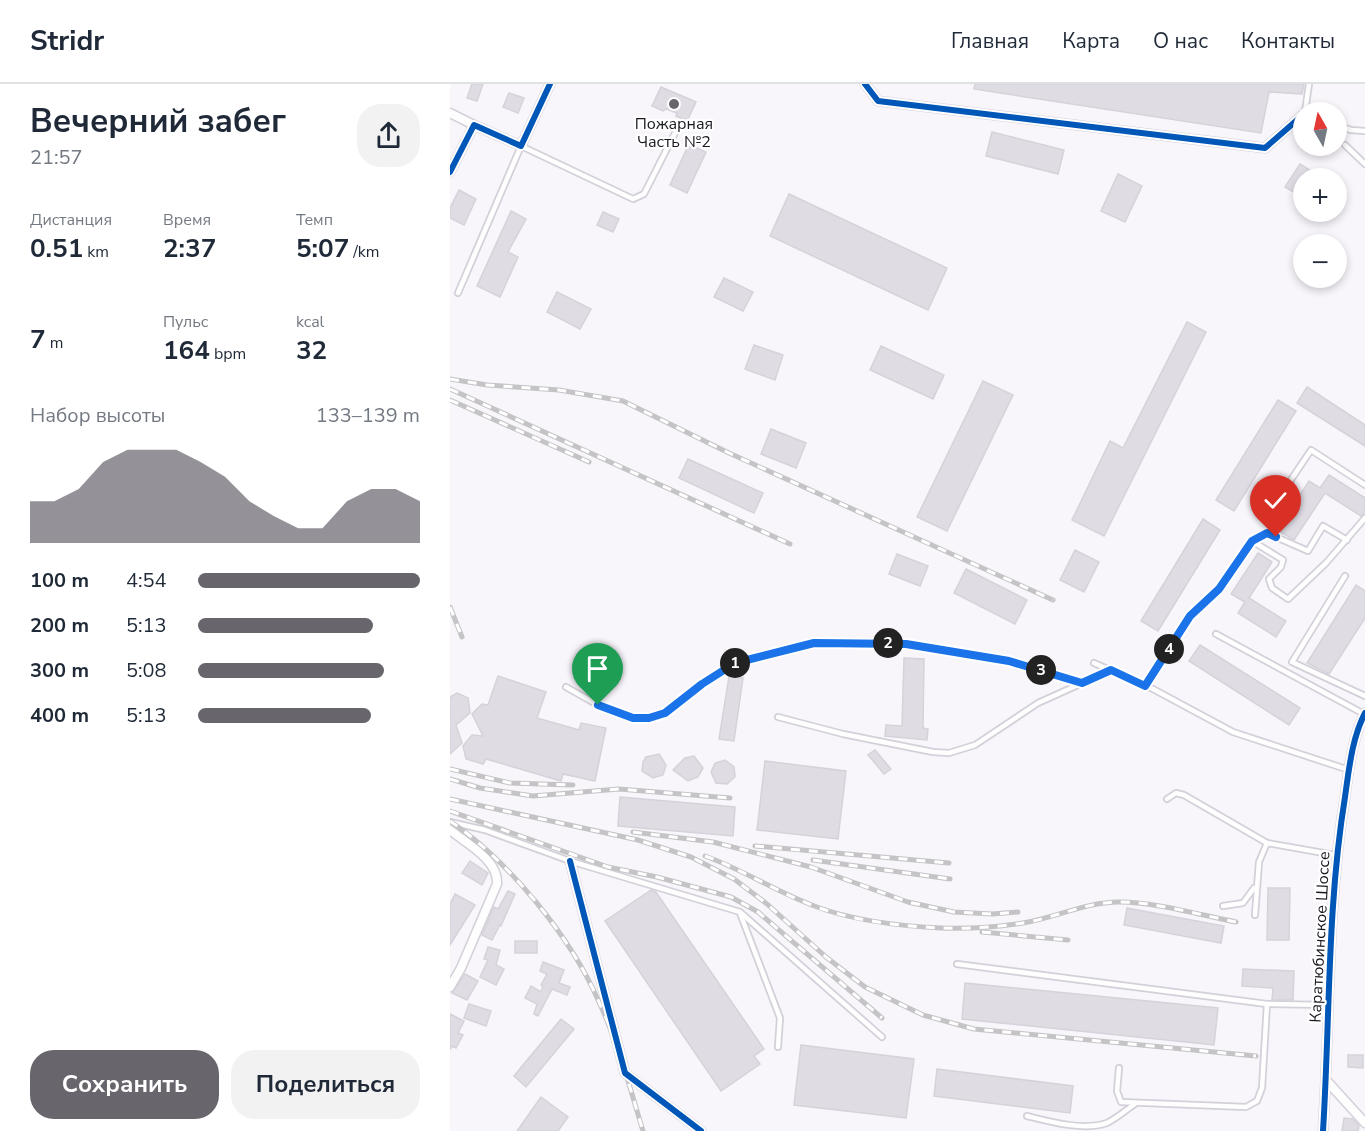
<!DOCTYPE html>
<html lang="ru">
<head>
<meta charset="utf-8">
<style>
	:root { --surface:#fff; --page:#f2f2f3; --text:#1f2937; --muted:#747a83; --line:#e0e1e3; --accent:#68656d }
	body { margin:0; font-family:"Nunito Sans",sans-serif; background:var(--page); color:var(--text); height:100vh; display:flex; flex-direction:column; font-size:22px; white-space:nowrap }
	* { box-sizing:border-box; margin:0 }
	p { font-size:20px; color:var(--muted) }
	.icon { flex:none; width:33px; height:33px; fill:none; stroke:currentColor; stroke-width:2; stroke-linecap:round; stroke-linejoin:round }
	.map { position:relative; flex:1; overflow:hidden }
	.drawer { display:flex; flex-direction:column; background:var(--surface); width:450px }
	.drawer>* { flex:none }
	.needle { width:39px; rotate:351deg }
	.fabs { position:absolute; left:843px; top:18px; display:grid; gap:12px }
	.fabs a { display:grid; place-items:center; width:54px; height:54px; border-radius:50%; background:var(--surface); box-shadow:0 3px 9px #0003; font-size:30px }
	.pin { position:absolute; display:grid; place-items:center; width:51px; height:51px; color:#fff; margin:-62px -26px; border-radius:50% 50% 50% 0; rotate:-45deg; box-shadow:0 0 6px #0007 }
	.pin .icon { rotate:45deg }
	.km { position:absolute; width:30px; height:30px; margin:-15px; border-radius:50%; background:#222; color:#fff; font-size:16px; line-height:30px; text-align:center }
	.round { display:grid; place-items:center; flex:none; width:63px; height:63px; border-radius:24px; background:var(--page) }
	.headline { display:flex; align-items:center; justify-content:space-between; height:102px; padding:0 30px }
	h1 { font-size:33px; font-weight:700; line-height:45px }
	.figures { display:grid; grid-template-columns:repeat(3,1fr); gap:9px; height:102px; padding:6px 30px }
	.figures div { display:grid; align-content:center }
	.figures b { font-size:26px; font-weight:700 }
	.figures small { font-size:16px; font-weight:400 }
	.figures p { font-size:16px }
	.chart { height:168px; padding:12px 30px }
	.chart p { display:flex; justify-content:space-between }
	.chart svg { width:100%; height:108px; margin-top:6px; fill:var(--accent); opacity:.7 }
	.primary-button { display:flex; gap:12px; margin-top:auto; padding:12px 30px }
	.primary-button a { flex:1; height:69px; border-radius:24px; background:var(--accent); color:#fff; font-size:24px; font-weight:700; line-height:69px; text-align:center }
	.primary-button a+a { background:var(--page); color:var(--text) }
	ul { padding:0 30px; list-style:none; font-size:20px }
	li { display:grid; grid-template-columns:96px 72px 1fr; align-items:center; height:45px }
	li i { height:15px; border-radius:8px; background:var(--accent) }
	header { display:flex; align-items:center; gap:36px; box-sizing:border-box; height:84px; padding:0 30px; background:var(--surface); border-bottom:2px solid var(--line) }
	header strong { font-size:28px }
	nav { display:flex; gap:33px; margin-inline-start:auto; font-size:21px }
	main { display:flex; flex:1; min-height:0 }
	.map>svg:first-child { display:block }
	.building { fill:#dfdce4; stroke:#d5d2da; stroke-width:1.5 }
	.lines { fill:none; stroke-linecap:round; stroke-linejoin:round }
	.service-casing { stroke:#d4d0d9; stroke-width:8 }
	.minor-casing { stroke:#d4d0d9; stroke-width:11 }
	.service { stroke:#fefefe; stroke-width:4.5 }
	.minor { stroke:#fefefe; stroke-width:8 }
	.rail-casing { stroke:#c4c3c5; stroke-width:5 }
	.rail { stroke:#fff; stroke-width:3; stroke-dasharray:9; stroke-linecap:butt }
	.cycleway-casing { stroke:#fff; stroke-width:10 }
	.cycleway { stroke:#0057b8; stroke-width:6 }
	.route-casing { stroke:#fff; stroke-width:12 }
	.route { stroke:#1a73e8; stroke-width:8 }
	.poi-dot { fill:#68656d; stroke:#fff; stroke-width:2 }
	.labels { text-anchor:middle; stroke-width:4.5; stroke-linejoin:round; paint-order:stroke }
	.poi-label { font-size:16px; fill:#1b1721; stroke:#fff }
	.street-label { font-size:16px; fill:#1b1721; stroke:#fff }
</style>
</head>
<body>
<header>
<strong>Stridr</strong>
<nav><a>Главная</a><a>Карта</a><a>О нас</a><a>Контакты</a></nav>
</header>
<main>
<section class="drawer">
<div class="headline"><div><h1>Вечерний забег</h1><p>21:57</p></div><a class="round"><svg class="icon" aria-label="share" viewBox="0 0 24 24"><path d="M12 15V3M7 8l5-5 5 5M5 13v7h14v-7"/></svg></a></div>
<div class="figures">
<div><p>Дистанция</p><b>0.51<small> km</small></b></div>
<div><p>Время</p><b>2:37</b></div>
<div><p>Темп</p><b>5:07<small> /km</small></b></div>
</div>
<div class="figures">
<div><b>7<small> m</small></b></div>
<div><p>Пульс</p><b>164<small> bpm</small></b></div>
<div><p>kcal</p><b>32</b></div>
</div>
<div class="chart"><p><span>Набор высоты</span>133–139 m</p>
<svg viewBox="0 0 160 44" preserveAspectRatio="none"><path d="M0 44V27L10 27L20 22L30 11L40 6L50 6L60 6L70 11L80 17L90 27L100 33L110 38L120 38L130 27L140 22L150 22L160 27V44z"/></svg>
</div>
<ul>
<li><b>100 m</b>4:54<i style="width:100%"></i></li>
<li><b>200 m</b>5:13<i style="width:79%"></i></li>
<li><b>300 m</b>5:08<i style="width:84%"></i></li>
<li><b>400 m</b>5:13<i style="width:78%"></i></li>
</ul>
<div class="primary-button"><a>Сохранить</a><a>Поделиться</a></div>
</section>
<div class="map">
<svg width="915" height="1047" viewBox="0 0 915 1047">
	<rect width="100%" height="100%" fill="#f8f5fb"/>
	<g class="building">
		<path d="M22,0H33L27,17L17,14Z"/>
		<path d="M525,0H854L852,10L819,8L811,49L524,5Z"/>
		<path d="M211,3L246,18L238,35H232L226,32L227,29L216,25L213,27L202,22Z"/>
		<path d="M59,9L74,14L68,29L53,23Z"/>
		<path d="M542,48L614,66L608,90L536,72Z"/>
		<path d="M239,60L256,68L237,109L220,101Z"/>
		<path d="M850,80L861,87L856,94H854V99L847,110L835,103Z"/>
		<path d="M668,90L692,102L675,138L651,127Z"/>
		<path d="M9,106L26,115L14,141L0,134V124Z"/>
		<path d="M339,110L497,184L478,226L320,152Z"/>
		<path d="M61,127L76,135L58,168L68,173L50,213L27,202Z"/>
		<path d="M153,128L169,135L163,148L147,141Z"/>
		<path d="M274,194L303,208L293,227L264,213Z"/>
		<path d="M107,208L141,225L130,245L97,228Z"/>
		<path d="M737,238L756,248L654,452L622,436L660,357L673,364Z"/>
		<path d="M304,261L333,271L325,296L295,285Z"/>
		<path d="M431,262L494,291L483,315L420,286Z"/>
		<path d="M533,297L563,311L497,447L467,433Z"/>
		<path d="M857,303L915,341V362L847,319Z"/>
		<path d="M828,316L846,327L784,427L766,416Z"/>
		<path d="M321,345L356,359L346,384L311,370Z"/>
		<path d="M238,375L313,409L304,429L229,394Z"/>
		<path d="M879,391L915,414V427L913,430L911,432L875,409L844,456L827,446L859,397L870,404Z"/>
		<path d="M753,435L770,446L708,547L691,537Z"/>
		<path d="M625,466L649,478L634,508L610,496Z"/>
		<path d="M808,469L822,478L799,514L836,537L826,553L788,529L795,518L781,510Z"/>
		<path d="M447,470L478,482L470,502L439,490Z"/>
		<path d="M516,485L577,516L565,540L504,509Z"/>
		<path d="M906,501L915,507V534L879,590L857,579Z"/>
		<path d="M750,561L850,624L839,641L739,577Z"/>
		<path d="M454,574L474,575L473,644L478,645L477,656L435,652L436,641L452,642Z"/>
		<path d="M48,592L96,608L87,634L129,646L131,639L156,644L145,697L113,690L111,697L36,675L33,680L16,675L13,662L22,651L33,652L22,630L32,620L38,621Z"/>
		<path d="M279,592L293,594L284,657L269,655Z"/>
		<path d="M7,609L18,614L20,629L6,641L12,659L0,670V613Z"/>
		<path d="M425,666L441,685L434,690L418,671Z"/>
		<path d="M209,670L216,681L213,691L203,694L192,687L193,678L196,673Z"/>
		<path d="M244,672L253,684L248,693L238,697L223,686L235,674Z"/>
		<path d="M275,676L284,683L285,693L277,700L266,699L261,688L265,679Z"/>
		<path d="M315,677L396,687L388,755L307,746Z"/>
		<path d="M170,713L285,723L283,752L168,742Z"/>
		<path d="M20,777L38,789L32,801L12,789Z"/>
		<path d="M818,804H840L839,856H817Z"/>
		<path d="M201,806L206,808L314,965L304,972L310,980L271,1007L155,837Z"/>
		<path d="M58,807L65,810L51,842L50,841L42,856L32,851L44,823L48,825Z"/>
		<path d="M5,810L25,821L0,861V820Z"/>
		<path d="M677,824L774,842L771,859L674,841Z"/>
		<rect x="65" y="857" width="22" height="12"/>
		<path d="M38,863L50,866L46,881L54,885L46,901L30,893L38,876L34,875Z"/>
		<path d="M93,878L114,886L109,899L120,903L117,911L102,905L88,932L84,930L87,920L75,914L81,902L91,908L93,902L91,901L97,890L90,887Z"/>
		<path d="M793,885L844,887L843,916H822L823,904L792,902Z"/>
		<path d="M15,890L28,897L17,916L2,909Z"/>
		<path d="M515,899L768,924L764,961L512,935Z"/>
		<path d="M19,920L41,927L36,942L14,934Z"/>
		<path d="M0,930L14,937L8,949L13,951L6,964L2,962L0,966Z"/>
		<path d="M111,935L124,945L76,1003L64,992Z"/>
		<path d="M351,961L464,975L456,1034L344,1021Z"/>
		<path d="M898,971H913V984L898,983Z"/>
		<path d="M487,985L623,1002L620,1029L484,1012Z"/>
		<path d="M91,1013L118,1033L108,1047H67Z"/>
		<path d="M894,1034L903,1035L909,1042L908,1047H892Z"/>
	</g>
	<g class="lines">
		<defs>
			<g id="service">
				<path d="M855,28L859,0"/>
				<path d="M886,41L901,46L915,47"/>
				<path d="M895,61L915,80"/>
				<path d="M8,209L71,62L183,115L194,110L225,49"/>
				<path d="M816,433L861,366L915,401"/>
				<path d="M802,457L817,449L858,467L873,442L897,456"/>
				<path d="M895,492L842,578L915,612"/>
				<path d="M766,550L914,630"/>
				<path d="M644,579L703,605L783,648L899,686"/>
				<path d="M695,602L740,533L769,505L802,457L833,476L831,483L819,495L822,504L838,515L876,479L915,434"/>
				<path d="M116,603L148,621L183,634H199L215,629L252,600L285,579L364,559L456,560L559,577L632,599"/>
				<path d="M328,633L393,650L483,668L499,669L525,661L588,619L661,586"/>
				<path d="M717,715L726,709L734,711L817,759L885,771"/>
				<path d="M0,738L35,746L120,777L290,828L432,953"/>
				<path d="M773,822L793,819L804,804"/>
				<path d="M290,829L330,934L328,963"/>
				<path d="M805,831L809,778L817,759"/>
				<path d="M507,880L817,920L879,921"/>
				<path d="M669,984L667,1007L671,1018L796,1023L807,1017L812,1004L817,920"/>
				<path d="M577,1032C601,1038 633,1047 657,1039C667,1034 676,1026 685,1020"/>
			</g>
			<g id="minor">
				<path d="M415,0L428,17L815,64L854,30"/>
				<path d="M0,29L24,41"/>
				<path d="M0,88L24,41L71,62L100,0"/>
				<path d="M0,746C16,759 49,776 47,800L11,884L0,903"/>
				<path d="M120,777L175,989L251,1047"/>
				<path d="M876,996L915,1039"/>
				<path d="M873,1047C880,936 877,823 895,713C899,685 902,654 915,629"/>
			</g>
		</defs>
		<use href="#service" class="service-casing"/>
		<use href="#minor" class="minor-casing"/>
		<use href="#service" class="service"/>
		<use href="#minor" class="minor"/>
		<defs>
			<g id="rail">
				<path d="M0,295L37,301L109,306L173,317L279,369L603,516"/>
				<path d="M0,305L340,460"/>
				<path d="M0,316L139,378"/>
				<path d="M0,523L12,553"/>
				<path d="M0,685L60,699L123,701"/>
				<path d="M0,695L30,704L83,712L169,705L280,714"/>
				<path d="M0,715L188,756L241,773L284,795L317,820L376,873L415,903L473,931L524,945L806,972"/>
				<path d="M0,727L158,783L207,793L281,813L308,828L432,934"/>
				<path d="M0,737C59,777 121,853 149,918C168,959 180,1004 193,1047"/>
				<path d="M183,748L263,758L361,783L458,818L504,828L542,830L568,828"/>
				<path d="M305,762L499,779"/>
				<path d="M255,772C294,786 328,809 367,823C405,837 450,842 491,844C517,845 547,843 573,839C604,834 634,819 666,818C702,817 750,831 786,838"/>
				<path d="M363,776L500,795"/>
				<path d="M532,848L618,856"/>
			</g>
		</defs>
		<use href="#rail" class="rail-casing"/>
		<use href="#rail" class="rail"/>
		<defs>
			<g id="cycleway">
				<path d="M415,0L428,17L815,64L854,30"/>
				<path d="M0,88L24,41L71,62L100,0"/>
				<path d="M120,777L175,989L251,1047"/>
				<path d="M873,1047C880,936 877,823 895,713C899,685 902,654 915,629"/>
			</g>
		</defs>
		<use href="#cycleway" class="cycleway-casing"/>
		<use href="#cycleway" class="cycleway"/>
	</g>
	<g class="lines">
		<defs>
			<path id="route" d="M148,621L183,634H199L215,629L252,600L285,579L364,559L456,560L559,577L632,599L661,586L695,602L740,532L769,505L802,457L817,449L826,453"/>
		</defs>
		<use href="#route" class="route-casing"/>
		<use href="#route" class="route"/>
	</g>
	<circle class="poi-dot" cx="224" cy="20" r="6"/>
	<g class="labels">
		<g class="poi-label">
			<text x="224" y="45">Пожарная<tspan x="224" dy="18">Часть №2</tspan></text>
		</g>
		<g class="street-label">
			<text transform="translate(869 853) rotate(-87)" y="6">Каратюбинское Шоссе</text>
		</g>
	</g>
</svg>
<div class="fabs">
<a><svg class="needle" viewBox="-14 -14 28 28"><path d="M0-13l5 13h-10z" fill="#e53935"/><path d="M0 13l5-13h-10z" fill="#747a83"/></svg></a>
<a>+</a>
<a>−</a>
</div>
<div class="pin" style="left:148px;top:621px;background:#1e9e55"><svg class="icon" aria-label="arrive" viewBox="0 0 24 24"><path d="M6 21V4h12l-3 4 3 4H6"/></svg></div>
<div class="pin" style="left:826px;top:453px;background:#d93025"><svg class="icon" aria-label="check" viewBox="0 0 24 24"><path d="M5 12l5 5 9-10"/></svg></div>
<b class="km" style="left:285px;top:579px">1</b>
<b class="km" style="left:438px;top:559px">2</b>
<b class="km" style="left:591px;top:586px">3</b>
<b class="km" style="left:719px;top:565px">4</b>
</div>
</main>
</body>
</html>
